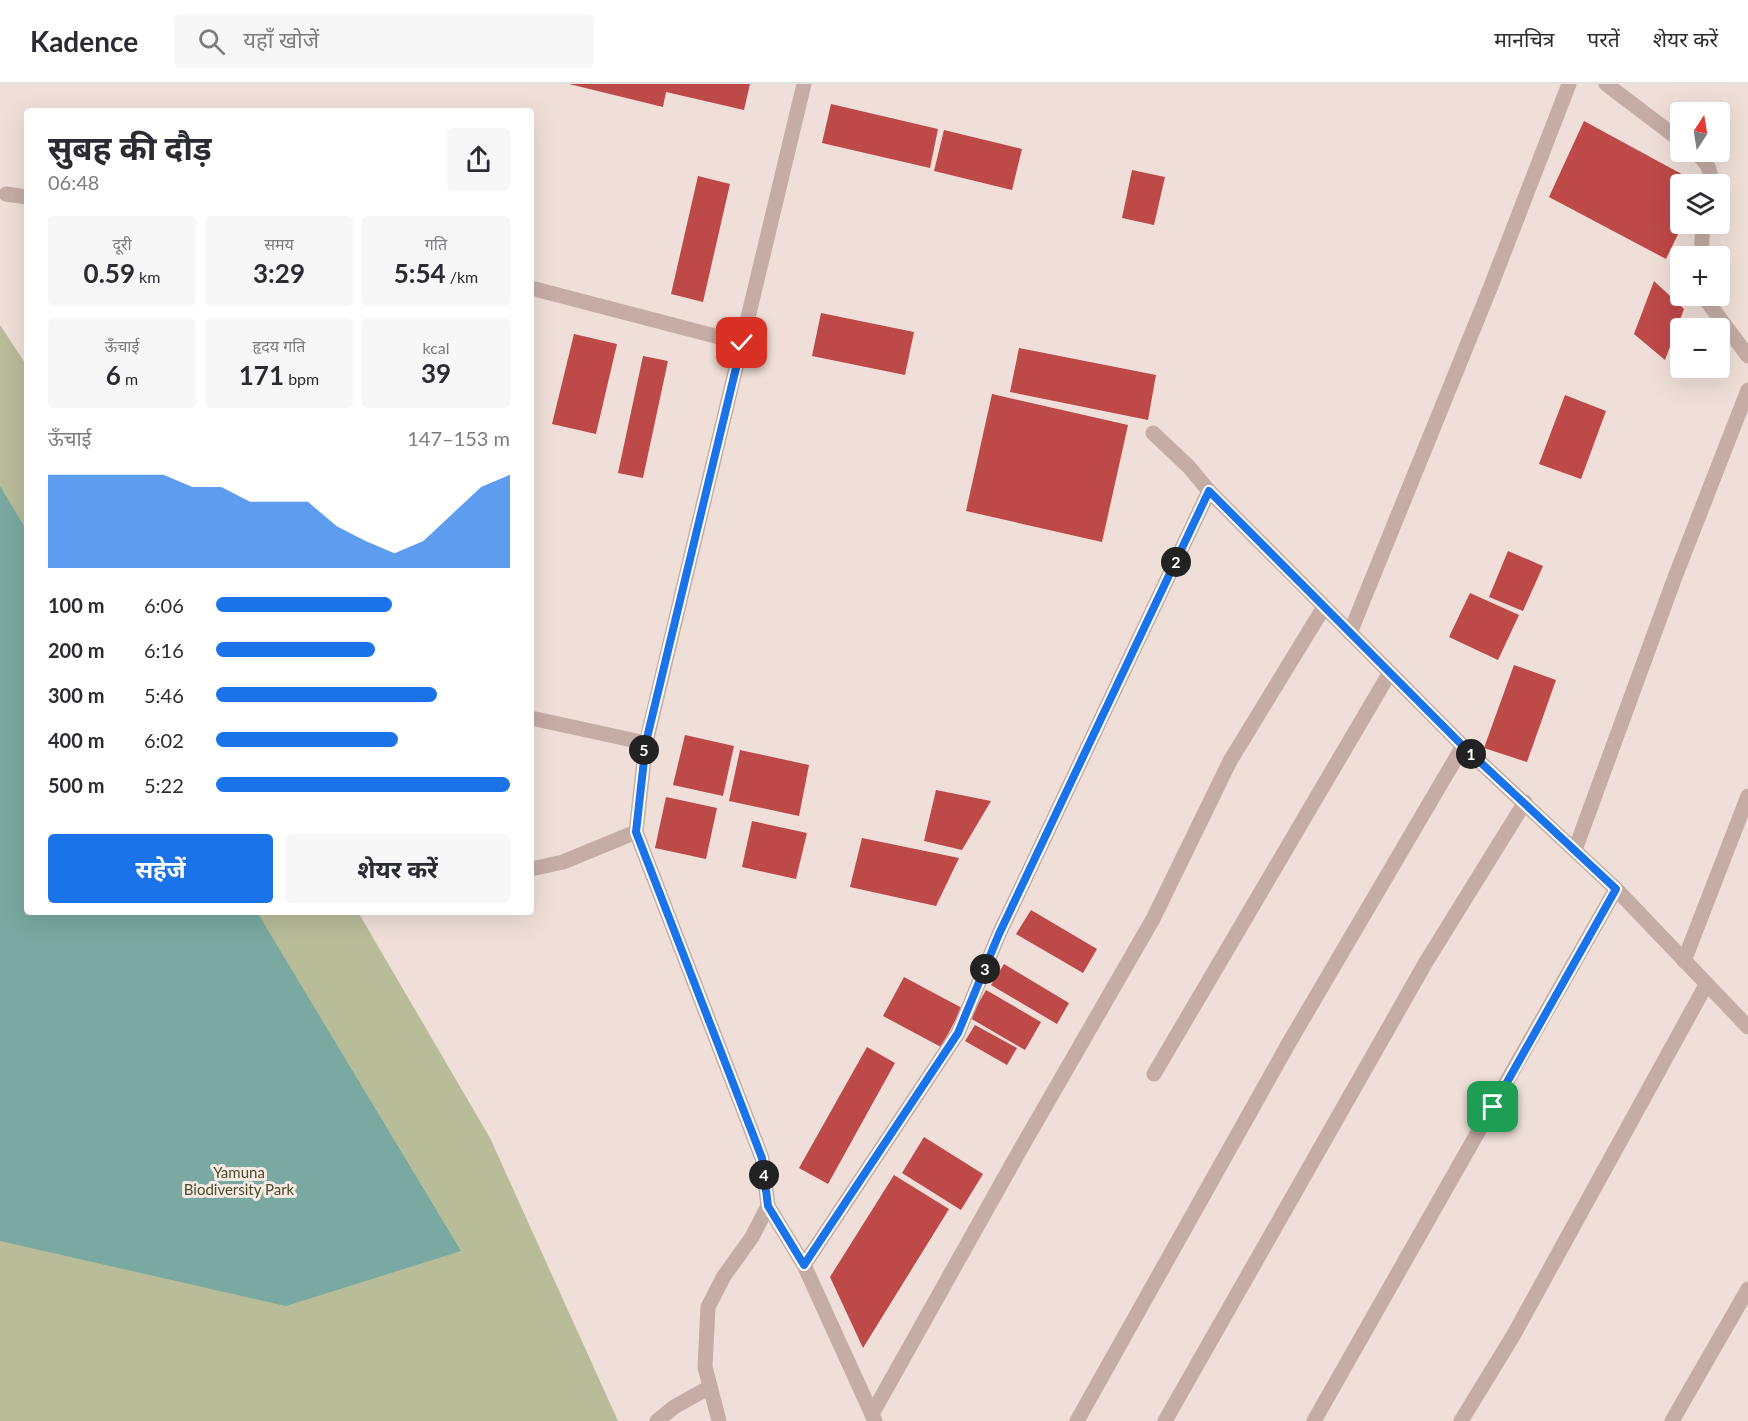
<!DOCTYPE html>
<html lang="hi">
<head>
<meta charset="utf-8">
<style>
	:root { --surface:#fff; --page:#f7f7f7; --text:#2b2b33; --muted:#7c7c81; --line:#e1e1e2; --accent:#1a73e8 }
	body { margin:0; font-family:Lato,"Noto Sans Devanagari",sans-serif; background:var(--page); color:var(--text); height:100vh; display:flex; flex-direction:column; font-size:22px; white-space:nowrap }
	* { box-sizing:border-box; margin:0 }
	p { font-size:20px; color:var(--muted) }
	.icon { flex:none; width:33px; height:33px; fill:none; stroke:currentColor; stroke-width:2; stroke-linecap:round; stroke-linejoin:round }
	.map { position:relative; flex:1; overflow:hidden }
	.side { position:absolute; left:24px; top:24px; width:510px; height:807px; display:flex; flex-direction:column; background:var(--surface); border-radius:6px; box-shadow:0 6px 24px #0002 }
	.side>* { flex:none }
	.needle { width:39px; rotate:12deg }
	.fabs { position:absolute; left:1670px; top:18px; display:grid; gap:12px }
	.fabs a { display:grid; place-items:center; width:60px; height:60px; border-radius:6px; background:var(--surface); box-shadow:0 6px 24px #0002; font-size:30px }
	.pin { position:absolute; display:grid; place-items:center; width:51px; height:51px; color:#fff; margin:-26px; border-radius:12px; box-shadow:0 3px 9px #0006 }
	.km { position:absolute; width:30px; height:30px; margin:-15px; border-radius:50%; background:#222; color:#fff; font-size:16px; line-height:30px; text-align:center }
	.round { display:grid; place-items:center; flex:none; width:63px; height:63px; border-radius:6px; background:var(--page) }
	.head { display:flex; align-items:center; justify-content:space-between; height:102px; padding:0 24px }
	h1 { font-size:33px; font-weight:700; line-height:45px }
	.figures { display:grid; grid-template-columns:repeat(3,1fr); gap:9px; height:102px; padding:6px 24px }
	.figures div { display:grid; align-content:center; border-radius:6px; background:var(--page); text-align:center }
	.figures b { font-size:26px; font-weight:700 }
	.figures small { font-size:16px; font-weight:400 }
	.figures p { font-size:16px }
	.chart { height:168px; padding:12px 24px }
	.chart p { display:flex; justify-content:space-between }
	.chart svg { width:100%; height:108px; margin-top:6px; fill:var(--accent); opacity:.7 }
	.button { display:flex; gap:12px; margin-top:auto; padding:12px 24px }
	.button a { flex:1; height:69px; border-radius:6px; background:var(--accent); color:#fff; font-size:24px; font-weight:700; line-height:69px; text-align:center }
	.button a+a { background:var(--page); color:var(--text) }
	ul { padding:0 24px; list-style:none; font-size:20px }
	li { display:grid; grid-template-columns:96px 72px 1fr; align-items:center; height:45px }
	li i { height:15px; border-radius:8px; background:var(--accent) }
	header { display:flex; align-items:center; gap:36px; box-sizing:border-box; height:84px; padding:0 30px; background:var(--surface); border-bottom:2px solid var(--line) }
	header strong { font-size:28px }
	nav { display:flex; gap:33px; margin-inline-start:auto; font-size:21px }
	.search { width:420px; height:54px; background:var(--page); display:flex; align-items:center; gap:15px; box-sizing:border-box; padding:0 21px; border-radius:6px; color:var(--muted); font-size:22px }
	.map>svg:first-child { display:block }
	.green { fill:#b9bc99 }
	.water { fill:#79a9a0 }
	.building { fill:#bd4948 }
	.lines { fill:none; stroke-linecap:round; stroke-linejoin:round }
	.minor { stroke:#c5aca5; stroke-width:15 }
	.route-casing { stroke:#fff; stroke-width:12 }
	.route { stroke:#1a73e8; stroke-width:8 }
	.labels { text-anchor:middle; stroke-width:6; stroke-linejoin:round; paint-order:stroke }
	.park-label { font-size:15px; fill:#4a4e2b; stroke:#f7eae4 }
</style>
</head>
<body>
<header>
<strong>Kadence</strong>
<div class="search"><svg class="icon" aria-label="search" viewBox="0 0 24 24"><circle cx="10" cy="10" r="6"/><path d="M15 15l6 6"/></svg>यहाँ खोजें</div>
<nav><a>मानचित्र</a><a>परतें</a><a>शेयर करें</a></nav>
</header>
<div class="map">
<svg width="1748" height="1337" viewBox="0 0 1748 1337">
	<rect width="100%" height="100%" fill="#efdfd8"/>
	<path class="green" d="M0,241L27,282V828H358L490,1054L618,1337H0Z"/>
	<path class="water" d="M0,402L27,447V828H257L461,1167L286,1222L0,1157Z"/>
	<g class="building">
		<path d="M569,0H750L744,26L666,8L663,23Z"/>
		<path d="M831,20L938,45L930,84L822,59Z"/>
		<path d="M1584,37L1700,100H1680V140H1683L1666,175L1549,113Z"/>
		<path d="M944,46L1022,65L1012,106L934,87Z"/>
		<path d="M1132,86L1165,93L1154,141L1122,134Z"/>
		<path d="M698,92L730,100L703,218L671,210Z"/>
		<path d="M1654,197L1684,225L1665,276L1634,250Z"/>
		<path d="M821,229L914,248L905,291L812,272Z"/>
		<path d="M574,250L617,260L596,350L552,340Z"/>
		<path d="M1019,264L1156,291L1148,336L1010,308Z"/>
		<path d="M643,272L668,277L643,394L618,389Z"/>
		<path d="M992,310L1128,341L1102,458L966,427Z"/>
		<path d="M1565,311L1606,327L1581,395L1539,380Z"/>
		<path d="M1508,467L1543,482L1523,527L1489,513Z"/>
		<path d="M1470,509L1519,531L1498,576L1449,553Z"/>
		<path d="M1514,581L1556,596L1527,678L1484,664Z"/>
		<path d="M685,651L734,662L723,712L673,701Z"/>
		<path d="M740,666L809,681L799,732L729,717Z"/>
		<path d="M936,706L991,717L962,766L924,757Z"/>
		<path d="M666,713L717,724L706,775L655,764Z"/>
		<path d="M752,737L807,749L796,795L742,783Z"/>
		<path d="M862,754L959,774L936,822L850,803Z"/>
		<path d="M1031,826L1097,865L1083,889L1016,850Z"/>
		<path d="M1004,880L1069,919L1057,940L991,901Z"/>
		<path d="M904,893L962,924L941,963L883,932Z"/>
		<path d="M986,906L1041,938L1025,966L970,934Z"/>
		<path d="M975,941L1017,964L1007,981L965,957Z"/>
		<path d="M867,963L895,979L828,1100L799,1084Z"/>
		<path d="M924,1053L983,1090L961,1126L902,1089Z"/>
		<path d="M894,1091L949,1125L863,1264L830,1193Z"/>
	</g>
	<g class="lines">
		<g class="minor">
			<path d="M1606,0L1680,56"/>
			<path d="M1695,68C1705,77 1713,85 1710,100"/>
			<path d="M6,110L27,113"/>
			<path d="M1701,172L1703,140"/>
			<path d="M531,204L742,259"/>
			<path d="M1703,212L1748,272"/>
			<path d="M1153,349L1189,383L1209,407L1463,662L1616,805L1748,943"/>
			<path d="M1350,549L1491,202L1569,0"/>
			<path d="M531,634L646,659"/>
			<path d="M1575,766L1675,493L1748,306"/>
			<path d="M531,785L563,778L636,748"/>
			<path d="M1684,877L1748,712"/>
			<path d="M1154,990L1389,590"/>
			<path d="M768,1122L804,1181L875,1337"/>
			<path d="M804,1181L958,949L999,850L1209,407"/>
			<path d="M872,1330L1020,1066L1153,835L1230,677L1324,523"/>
			<path d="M657,1337L674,1323L710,1303"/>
			<path d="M719,1337L705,1283L708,1223L724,1192L752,1153L768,1122L762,1074L636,748L646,659L804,0"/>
			<path d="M1077,1337L1290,957L1463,662"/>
			<path d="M1165,1337L1426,878L1525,718"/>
			<path d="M1314,1337L1616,805"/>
			<path d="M1461,1337L1513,1252L1706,901"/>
			<path d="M1672,1337L1748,1205"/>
		</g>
	</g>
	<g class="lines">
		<defs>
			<path id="route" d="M742,259L646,658L636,748L762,1074L768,1122L804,1181L958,949L999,850L1209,407L1463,662L1616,805L1493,1023"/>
		</defs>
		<use href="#route" class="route-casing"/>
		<use href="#route" class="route"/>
	</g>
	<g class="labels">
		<g class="park-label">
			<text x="239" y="1094">Yamuna<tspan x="239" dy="17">Biodiversity Park</tspan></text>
		</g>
	</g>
</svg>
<div class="fabs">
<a><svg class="needle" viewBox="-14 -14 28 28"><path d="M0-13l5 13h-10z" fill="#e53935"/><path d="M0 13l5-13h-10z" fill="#7c7c81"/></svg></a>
<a><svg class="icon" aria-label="layers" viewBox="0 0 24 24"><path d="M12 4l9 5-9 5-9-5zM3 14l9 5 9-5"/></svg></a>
<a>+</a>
<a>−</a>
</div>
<div class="pin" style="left:1493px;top:1023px;background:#1e9e55"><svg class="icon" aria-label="arrive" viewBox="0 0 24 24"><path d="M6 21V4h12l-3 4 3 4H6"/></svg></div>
<div class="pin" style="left:742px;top:259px;background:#d93025"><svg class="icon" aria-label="check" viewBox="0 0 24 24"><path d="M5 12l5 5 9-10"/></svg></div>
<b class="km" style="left:1471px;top:670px">1</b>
<b class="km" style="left:1176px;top:478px">2</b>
<b class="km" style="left:985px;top:885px">3</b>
<b class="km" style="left:764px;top:1091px">4</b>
<b class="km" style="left:644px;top:666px">5</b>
<section class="side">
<div class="head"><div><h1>सुबह की दौड़</h1><p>06:48</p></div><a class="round"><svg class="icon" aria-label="share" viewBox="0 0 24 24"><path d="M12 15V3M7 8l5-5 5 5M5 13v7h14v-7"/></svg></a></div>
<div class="figures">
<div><p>दूरी</p><b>0.59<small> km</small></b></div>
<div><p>समय</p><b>3:29</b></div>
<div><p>गति</p><b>5:54<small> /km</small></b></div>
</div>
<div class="figures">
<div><p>ऊँचाई</p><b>6<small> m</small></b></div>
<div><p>हृदय गति</p><b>171<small> bpm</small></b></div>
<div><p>kcal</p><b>39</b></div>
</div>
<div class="chart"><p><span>ऊँचाई</span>147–153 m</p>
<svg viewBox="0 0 160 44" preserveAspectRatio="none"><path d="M0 44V6L10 6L20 6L30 6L40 6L50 11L60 11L70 17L80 17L90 17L100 27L110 33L120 38L130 33L140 22L150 11L160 6V44z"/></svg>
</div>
<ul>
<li><b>100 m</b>6:06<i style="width:60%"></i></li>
<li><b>200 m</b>6:16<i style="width:54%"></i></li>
<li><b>300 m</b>5:46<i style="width:75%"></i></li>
<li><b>400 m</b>6:02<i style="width:62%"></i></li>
<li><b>500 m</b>5:22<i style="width:100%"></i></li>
</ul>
<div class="button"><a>सहेजें</a><a>शेयर करें</a></div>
</section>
</div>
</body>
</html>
